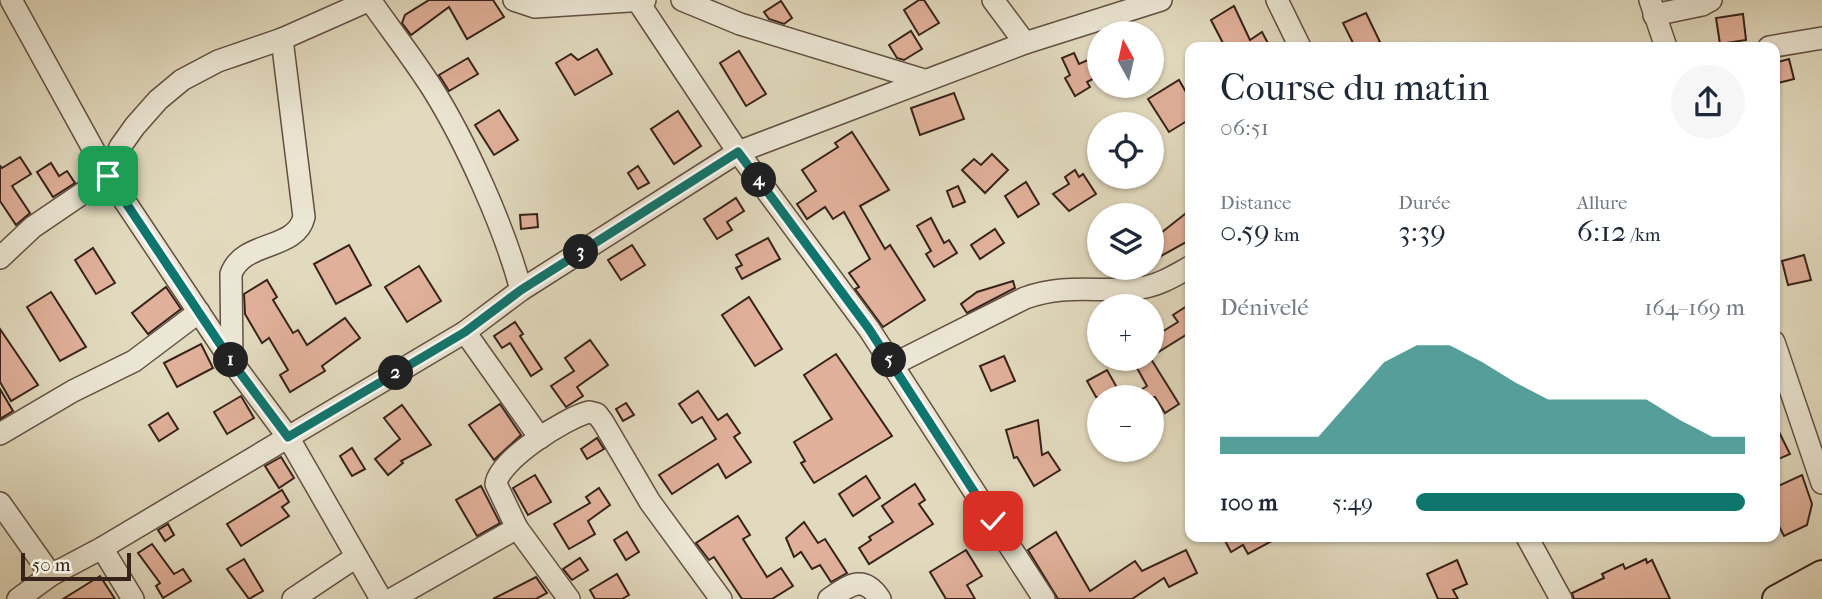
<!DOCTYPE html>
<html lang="fr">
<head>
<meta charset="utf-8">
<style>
	:root { --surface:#fff; --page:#f6f6f7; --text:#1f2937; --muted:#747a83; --accent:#0f766e }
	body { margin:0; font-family:"IM FELL French Canon",serif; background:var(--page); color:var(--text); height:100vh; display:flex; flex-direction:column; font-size:26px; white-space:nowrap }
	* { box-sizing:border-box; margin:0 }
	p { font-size:23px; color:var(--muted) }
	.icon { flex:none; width:38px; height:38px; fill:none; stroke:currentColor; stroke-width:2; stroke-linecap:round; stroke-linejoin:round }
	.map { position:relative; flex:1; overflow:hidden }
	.side { position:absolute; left:1185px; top:42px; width:595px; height:500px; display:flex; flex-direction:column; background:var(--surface); border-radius:14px; box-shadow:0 2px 5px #0004 }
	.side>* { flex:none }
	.needle { width:46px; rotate:352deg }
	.controls { position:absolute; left:1087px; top:21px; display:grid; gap:14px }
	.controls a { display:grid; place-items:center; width:77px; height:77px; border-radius:50%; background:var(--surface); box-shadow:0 2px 5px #0004; font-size:35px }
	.scale { position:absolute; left:21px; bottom:18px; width:110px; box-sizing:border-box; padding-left:7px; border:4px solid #37221a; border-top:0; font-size:19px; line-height:24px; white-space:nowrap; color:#37221a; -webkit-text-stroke:5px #ece7d5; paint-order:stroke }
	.pin { position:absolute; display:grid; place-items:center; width:60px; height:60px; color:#fff; margin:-30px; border-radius:14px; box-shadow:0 4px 10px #0006 }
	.km { position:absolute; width:35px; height:35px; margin:-18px; border-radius:50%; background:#222; color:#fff; font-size:19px; line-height:35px; text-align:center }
	.round { display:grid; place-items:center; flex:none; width:74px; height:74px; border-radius:37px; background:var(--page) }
	.headline { display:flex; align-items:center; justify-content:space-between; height:119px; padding:0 35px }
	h1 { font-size:38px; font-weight:600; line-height:52px }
	.stats { display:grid; grid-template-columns:repeat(3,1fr); gap:10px; height:119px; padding:7px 35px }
	.stats div { display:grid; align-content:center }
	.stats b { font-size:30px; font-weight:600 }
	.stats small { font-size:19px; font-weight:400 }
	.stats p { font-size:19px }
	.chart { height:196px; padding:14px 35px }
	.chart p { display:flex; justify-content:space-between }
	.chart svg { width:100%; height:126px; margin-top:7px; fill:var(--accent); opacity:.7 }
	ul { padding:0 35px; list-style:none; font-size:23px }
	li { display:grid; grid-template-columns:112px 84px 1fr; align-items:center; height:52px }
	li i { height:18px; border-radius:9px; background:var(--accent) }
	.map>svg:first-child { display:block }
	.building { fill:#e1b09a; stroke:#37221a; stroke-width:2 }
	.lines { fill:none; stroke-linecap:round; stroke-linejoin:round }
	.minor-casing { stroke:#625043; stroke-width:24 }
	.major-casing { stroke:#37221a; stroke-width:30 }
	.minor { stroke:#ece7d5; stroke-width:21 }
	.major { stroke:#e2dabe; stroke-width:26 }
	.route-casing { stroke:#fff; stroke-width:14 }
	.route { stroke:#0f766e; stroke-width:9 }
</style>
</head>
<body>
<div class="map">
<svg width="1822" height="599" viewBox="0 0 1822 599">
	<rect width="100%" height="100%" fill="#e2dabe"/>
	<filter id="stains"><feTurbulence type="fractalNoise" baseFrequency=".00286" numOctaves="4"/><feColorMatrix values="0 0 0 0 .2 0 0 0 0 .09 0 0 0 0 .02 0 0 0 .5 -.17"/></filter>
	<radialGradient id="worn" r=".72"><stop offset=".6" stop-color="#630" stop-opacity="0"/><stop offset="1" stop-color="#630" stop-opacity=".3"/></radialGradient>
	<g class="building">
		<path d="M429,0H493L504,17L467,39L449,7L411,35L402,23L405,15Z"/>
		<path d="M919,0H924L939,23L919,35L904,10Z"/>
		<path d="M781,1L792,18L784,24L769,19L764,12Z"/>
		<path d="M1234,6L1250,40L1262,32L1270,47H1225L1211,20Z"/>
		<path d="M1366,13L1380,42L1368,47H1355L1343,23Z"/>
		<path d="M1743,14L1746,40L1720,44L1716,18Z"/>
		<path d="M911,31L922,49L904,60L897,58L889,45Z"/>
		<path d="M597,49L612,74L575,95L556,63L571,54L578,60Z"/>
		<path d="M739,51L766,94L746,106L720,63Z"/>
		<path d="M1074,53L1079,64L1099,55V76L1087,82L1090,87L1075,96L1065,78L1070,75L1062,58Z"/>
		<path d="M468,58L478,74L449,91L439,75Z"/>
		<path d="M1789,59L1794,79L1774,84V63Z"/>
		<path d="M1179,80L1190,99V119L1169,132L1148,99Z"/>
		<path d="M954,93L964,119L920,135L911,108Z"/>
		<path d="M499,110L518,140L494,155L475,125Z"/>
		<path d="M678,111L701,146L674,164L651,129Z"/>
		<path d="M852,132L889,190L860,206L885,249L890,245L925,300L883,327L855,289L859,287L849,273L870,259L844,212L833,219L825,207L807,219L797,204L816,191L802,170L838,147L835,143Z"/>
		<path d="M992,154L1008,170L985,193L962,170L974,159L981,165Z"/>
		<path d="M20,157L31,174L12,186L30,213L16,225L0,201V166L2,168Z"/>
		<path d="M51,163L59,176L67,171L75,183L53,197L37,172Z"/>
		<path d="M638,166L649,183L638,189L628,173Z"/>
		<path d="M1075,170L1079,177L1083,174L1096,194L1069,211L1053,194L1069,184L1065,177Z"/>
		<path d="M1026,182L1039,204L1018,217L1005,196Z"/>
		<path d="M958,186L965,202L953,207L947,191Z"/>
		<path d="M736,198L744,211L727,222L732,230L717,239L704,219Z"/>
		<path d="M1190,210V240L1152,261V240Z"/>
		<path d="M537,214L538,227L521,229L520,215Z"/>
		<path d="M931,218L944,243L949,240L957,253L934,267L926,254L931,251L917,226Z"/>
		<path d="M995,229L1004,243L980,259L971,245Z"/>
		<path d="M768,238L780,259L742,279L736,268L742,265L736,255Z"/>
		<path d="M349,245L371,285L336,304L314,264Z"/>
		<path d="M632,245L645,265L621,280L608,260Z"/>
		<path d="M93,248L115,283L96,294L75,260Z"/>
		<path d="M1804,255L1811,280L1788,285L1782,261Z"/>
		<path d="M419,266L441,301L407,322L385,287Z"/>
		<path d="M267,280L277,297L273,300L293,333L298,330L307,345L345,318L360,338L322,366L325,371L290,392L280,375L288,370L269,338L262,343L245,314L244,294Z"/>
		<path d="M1013,281L1015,288L967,313L961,304L977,292Z"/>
		<path d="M166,287L181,309L148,334L132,313Z"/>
		<path d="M51,292L86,347L60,361L27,307Z"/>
		<path d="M749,297L782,349L755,366L722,315Z"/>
		<path d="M1190,304V342L1186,335L1152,356V338L1178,322L1173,315Z"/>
		<path d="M515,322L523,334L520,336L542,369L531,376L510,343L502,348L494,336Z"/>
		<path d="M0,329L38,385L11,401L0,382Z"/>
		<path d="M590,340L608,365L577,387L583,396L566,407L551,386L574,371L565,358Z"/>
		<path d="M201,344L213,368L177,387L164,363Z"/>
		<path d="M836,354L892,436L814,483L801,463L805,461L794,442L832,419L804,375Z"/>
		<path d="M1004,356L1015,381L991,391L980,366Z"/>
		<path d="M1132,359H1151L1179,404L1165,413L1155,397H1130L1147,386Z"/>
		<path d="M1107,370L1120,393L1112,397H1096L1087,381Z"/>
		<path d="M0,389L13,411L0,419Z"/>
		<path d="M698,391L718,420L727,414L740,433L734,437L751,462L726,478L718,464L672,494L659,475L716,439L702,417L692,423L679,404Z"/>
		<path d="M241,396L254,418L227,434L214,412Z"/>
		<path d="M626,403L634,415L623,421L616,409Z"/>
		<path d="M500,404L521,435L494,460L469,425Z"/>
		<path d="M402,405L431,445L401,461L403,463L388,475L375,459L400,439L384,418Z"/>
		<path d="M168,413L178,429L159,441L149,425Z"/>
		<path d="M1038,420L1042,455L1048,452L1060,470L1034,486L1017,457L1014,458L1006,430Z"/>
		<path d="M1774,422L1790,454L1774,461Z"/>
		<path d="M597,438L604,449L587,459L581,449Z"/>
		<path d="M352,448L365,469L352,476L340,456Z"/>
		<path d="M281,457L294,478L279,488L265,466Z"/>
		<path d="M535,475L551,502L528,515L513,488Z"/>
		<path d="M1802,475L1812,504L1807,525L1784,536L1774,516V488Z"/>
		<path d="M866,476L880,498L853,516L839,494Z"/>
		<path d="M915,484L925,500L919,504L933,524L869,564L859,548L871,540L869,537L893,522L882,506Z"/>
		<path d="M481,486L500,523L477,536L456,500Z"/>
		<path d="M599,488L610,505L588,521L595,534L569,549L554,524L590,503L586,497Z"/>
		<path d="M282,490L289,502L282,507L289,516L241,546L227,524Z"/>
		<path d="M738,516L750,535L743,539L767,577L781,568L793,586L772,599H742L714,557L709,560L696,543Z"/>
		<path d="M804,522L818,543L825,539L847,573L831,582L820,565L812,569L801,552L794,557L786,538Z"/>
		<path d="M168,524L174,535L165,541L158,530Z"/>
		<path d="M627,532L639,552L626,560L614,540Z"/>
		<path d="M1056,532L1090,591L1135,561L1142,571L1186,550L1197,573L1169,587L1164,578L1132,599H1058L1028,550Z"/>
		<path d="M1223,537H1279L1248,554L1243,545L1231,552Z"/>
		<path d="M152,544L174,574L183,569L191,581L163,598L156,586L160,583L138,553Z"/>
		<path d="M966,550L982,576L967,585L975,599H946L930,572Z"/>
		<path d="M580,558L588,570L572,580L563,569Z"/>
		<path d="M244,559L263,591L249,599L227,569Z"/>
		<path d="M1646,559L1647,563L1652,560L1670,599H1574L1572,593L1604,578L1602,574L1623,564L1625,569Z"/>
		<path d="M1457,560L1467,584L1453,590L1458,599H1438L1427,574Z"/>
		<path d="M617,574L629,595L622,599H595L590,590Z"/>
		<path d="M100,576L115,599H63Z"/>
		<path d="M536,577L547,593L536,599H493Z"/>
	</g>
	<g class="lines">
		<defs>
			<g id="minor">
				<path d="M11,0L108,176L232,362L288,437L381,599"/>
				<path d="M370,0C390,29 413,58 432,88C466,142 505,229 521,290"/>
				<path d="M514,0L535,7L645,0"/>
				<path d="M637,0L738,152L869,329L1044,599"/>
				<path d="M682,0L740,24L924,80"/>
				<path d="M993,0L1025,43"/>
				<path d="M1277,0L1300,47"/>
				<path d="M1650,0L1666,47"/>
				<path d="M1654,15L1702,5L1711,0"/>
				<path d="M1769,47L1822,38"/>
				<path d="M0,258L33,227L108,176L120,147L135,126L158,100L182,80L218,61L282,39L370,0"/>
				<path d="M465,332L540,438"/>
				<path d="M1774,342L1822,483"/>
				<path d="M232,361L231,274C243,240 296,251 304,217L282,39"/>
				<path d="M892,365L1025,298C1068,283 1097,293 1139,288C1158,286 1174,276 1190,267"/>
				<path d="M0,434L73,391L134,361L199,312"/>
				<path d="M0,503L51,575"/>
				<path d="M1527,537L1561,599"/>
				<path d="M102,548L133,599"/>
				<path d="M18,599L51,575L102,548L465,332L521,290L738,152L1025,43L1161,0"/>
				<path d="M293,599L356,557"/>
				<path d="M392,599L517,528"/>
				<path d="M569,599L517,528L496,484C499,460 565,418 589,412L597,414L603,422L650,502L721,599"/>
				<path d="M829,599C849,586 863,573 880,599"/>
			</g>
			<g id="major">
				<path d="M1776,599L1822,574"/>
				<path d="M1814,599L1822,595"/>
			</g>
		</defs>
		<use href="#minor" class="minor-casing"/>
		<use href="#major" class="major-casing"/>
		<use href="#minor" class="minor"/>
		<use href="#major" class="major"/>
	</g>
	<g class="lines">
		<defs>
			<path id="route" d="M108,176L232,362L288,437L465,332L521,290L738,152L869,329L993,521"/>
		</defs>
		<use href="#route" class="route-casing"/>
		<use href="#route" class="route"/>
	</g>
	<rect width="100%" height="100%" filter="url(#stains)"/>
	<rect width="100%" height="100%" fill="url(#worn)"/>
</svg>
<div class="controls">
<a><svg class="needle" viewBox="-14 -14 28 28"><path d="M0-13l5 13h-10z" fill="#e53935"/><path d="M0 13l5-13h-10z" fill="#747a83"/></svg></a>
<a><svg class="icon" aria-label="locate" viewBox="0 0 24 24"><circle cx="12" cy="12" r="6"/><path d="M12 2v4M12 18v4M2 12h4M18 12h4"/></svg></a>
<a><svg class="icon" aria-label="layers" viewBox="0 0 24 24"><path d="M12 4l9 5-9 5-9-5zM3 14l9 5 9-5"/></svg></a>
<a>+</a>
<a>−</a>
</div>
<div class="scale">50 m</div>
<div class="pin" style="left:108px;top:176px;background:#1e9e55"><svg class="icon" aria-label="arrive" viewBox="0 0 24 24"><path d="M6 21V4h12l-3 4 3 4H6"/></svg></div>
<div class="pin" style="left:993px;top:521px;background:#d93025"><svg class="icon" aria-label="check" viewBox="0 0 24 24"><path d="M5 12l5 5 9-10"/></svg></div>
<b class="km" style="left:231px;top:360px">1</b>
<b class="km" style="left:396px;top:373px">2</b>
<b class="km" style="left:581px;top:252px">3</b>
<b class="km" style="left:759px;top:180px">4</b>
<b class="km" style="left:889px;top:360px">5</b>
<section class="side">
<div class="headline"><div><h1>Course du matin</h1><p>06:51</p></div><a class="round"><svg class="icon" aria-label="share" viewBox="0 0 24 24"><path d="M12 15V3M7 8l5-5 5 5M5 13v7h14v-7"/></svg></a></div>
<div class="stats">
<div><p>Distance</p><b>0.59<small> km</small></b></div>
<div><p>Durée</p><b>3:39</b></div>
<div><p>Allure</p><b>6:12<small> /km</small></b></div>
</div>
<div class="chart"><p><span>Dénivelé</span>164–169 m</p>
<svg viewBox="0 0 160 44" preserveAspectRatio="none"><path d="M0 44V38L10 38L20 38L30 38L40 25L50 12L60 6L70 6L80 12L90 19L100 25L110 25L120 25L130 25L140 32L150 38L160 38V44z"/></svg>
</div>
<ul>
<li><b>100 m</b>5:49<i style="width:100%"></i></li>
</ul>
</section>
</div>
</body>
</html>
